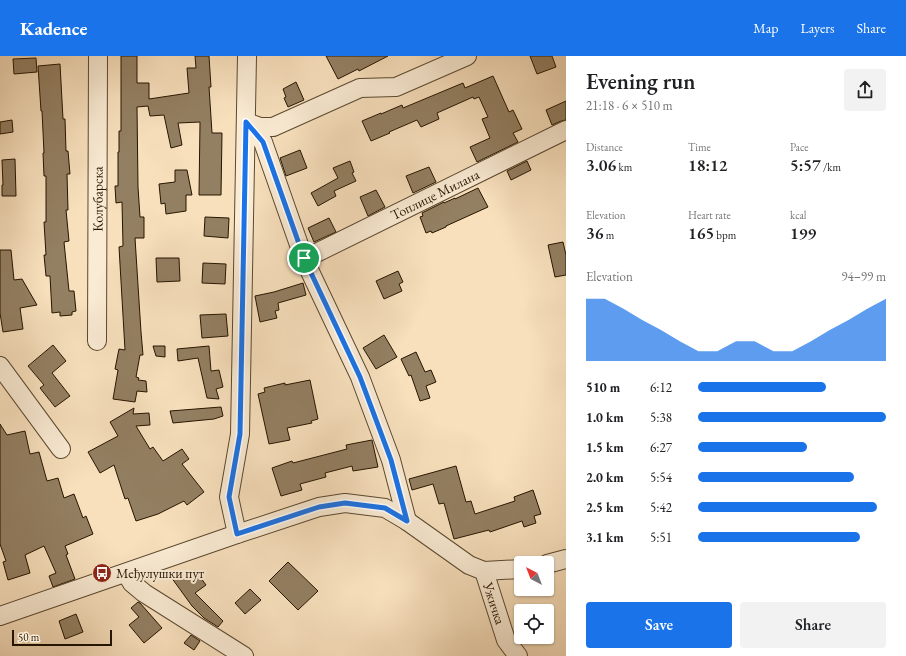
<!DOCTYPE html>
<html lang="en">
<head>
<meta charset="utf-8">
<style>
	:root { --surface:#fff; --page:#f2f2f2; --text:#202124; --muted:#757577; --accent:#1a73e8 }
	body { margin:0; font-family:"EB Garamond",serif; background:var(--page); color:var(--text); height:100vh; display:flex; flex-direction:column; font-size:15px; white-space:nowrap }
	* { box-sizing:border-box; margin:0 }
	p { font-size:13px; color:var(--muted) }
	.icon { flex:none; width:22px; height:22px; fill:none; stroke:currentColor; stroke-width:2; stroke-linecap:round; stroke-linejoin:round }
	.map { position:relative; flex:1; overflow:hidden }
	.drawer { display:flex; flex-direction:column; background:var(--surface); width:340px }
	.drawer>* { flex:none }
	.needle { width:26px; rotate:318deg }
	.buttons { position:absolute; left:514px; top:500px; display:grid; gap:8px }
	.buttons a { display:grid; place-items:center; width:40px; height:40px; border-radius:4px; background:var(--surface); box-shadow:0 1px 3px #0004; font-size:20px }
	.scale { position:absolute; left:12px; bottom:10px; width:100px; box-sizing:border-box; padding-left:4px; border:2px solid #261500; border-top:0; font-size:11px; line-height:14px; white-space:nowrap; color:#261500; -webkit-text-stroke:3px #faebd4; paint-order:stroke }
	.pin { position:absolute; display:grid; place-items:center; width:34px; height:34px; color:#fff; margin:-17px; border:2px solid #fff; border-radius:50%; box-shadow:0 1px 4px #0007 }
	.round { display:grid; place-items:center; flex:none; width:42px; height:42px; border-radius:4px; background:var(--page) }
	.overview { display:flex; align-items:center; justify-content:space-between; height:68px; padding:0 20px }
	h1 { font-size:22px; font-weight:600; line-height:30px }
	.metrics { display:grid; grid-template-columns:repeat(3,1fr); gap:6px; height:68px; padding:4px 20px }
	.metrics div { display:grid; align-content:center }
	.metrics b { font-size:17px; font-weight:600 }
	.metrics small { font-size:11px; font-weight:400 }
	.metrics p { font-size:11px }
	.chart { height:112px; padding:8px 20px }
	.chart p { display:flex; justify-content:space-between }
	.chart svg { width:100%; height:72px; margin-top:4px; fill:var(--accent); opacity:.7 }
	.primary-button { display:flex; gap:8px; margin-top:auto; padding:8px 20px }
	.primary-button a { flex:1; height:46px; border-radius:4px; background:var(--accent); color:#fff; font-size:16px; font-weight:600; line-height:46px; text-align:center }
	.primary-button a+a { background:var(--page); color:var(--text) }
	ul { padding:0 20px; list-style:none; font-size:13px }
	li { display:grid; grid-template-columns:64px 48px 1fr; align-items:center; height:30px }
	li i { height:10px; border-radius:5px; background:var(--accent) }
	header { display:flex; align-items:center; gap:24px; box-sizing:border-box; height:56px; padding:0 20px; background:var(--accent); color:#fff }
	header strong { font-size:19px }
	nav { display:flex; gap:22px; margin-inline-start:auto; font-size:14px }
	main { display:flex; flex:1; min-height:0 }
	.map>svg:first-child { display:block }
	.building { fill:#937f62; stroke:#261500 }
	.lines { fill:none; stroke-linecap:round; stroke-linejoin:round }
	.minor-casing { stroke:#5a482f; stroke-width:20 }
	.minor { stroke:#faebd4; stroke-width:18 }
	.route-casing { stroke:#fff; stroke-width:8 }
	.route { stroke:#1a73e8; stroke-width:5 }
	.labels { text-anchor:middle; stroke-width:4; stroke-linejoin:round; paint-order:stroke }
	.street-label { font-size:14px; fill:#261500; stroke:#faebd4 }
	.poi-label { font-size:14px; fill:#261500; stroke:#faebd4; text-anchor:start }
</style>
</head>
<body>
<header>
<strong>Kadence</strong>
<nav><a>Map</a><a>Layers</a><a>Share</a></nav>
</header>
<main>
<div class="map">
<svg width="566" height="600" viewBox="0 0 566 600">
	<rect width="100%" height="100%" fill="#f8e0bd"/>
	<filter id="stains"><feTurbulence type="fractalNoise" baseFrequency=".005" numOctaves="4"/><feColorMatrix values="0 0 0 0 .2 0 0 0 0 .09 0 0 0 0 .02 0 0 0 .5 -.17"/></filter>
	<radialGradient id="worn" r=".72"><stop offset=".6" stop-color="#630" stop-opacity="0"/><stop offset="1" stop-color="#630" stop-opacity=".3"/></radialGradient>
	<g class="building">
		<path d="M121,0H137V27H149V43L189,37L187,12H196L195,0H209L211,31H209L212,77H222L221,139H199L200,66L178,67L182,89L171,92L164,59L150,60L148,50L137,51L138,131L140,161H144V182H135L141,276L143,299H140L136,321L139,322L138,324L146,325L147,336L137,335L135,346L113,343L118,314L115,313L119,293L125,294L119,191L123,190L122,146L116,147L115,130H118V96H119V75H121Z"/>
		<path d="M326,0H388L359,15L358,13L338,23Z"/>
		<path d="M530,0H552L556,11L537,18Z"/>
		<path d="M36,2L37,16L14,18L13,3Z"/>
		<path d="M60,8L63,63H65L66,95H68L70,118H67L68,154H66L69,185L64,186L69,235H74L76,255L72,256V259L60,260V256L52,257L50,220H46L44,199H46L44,166H46V120H44L43,97H44L42,55H41L38,10Z"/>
		<path d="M493,20L509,56L513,54L522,73L513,77L518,86L477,106L470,91L490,82L482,63L488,61L479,41L474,43L473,41L437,57L439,63L421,71L417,64L389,76L390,77L371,85L362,65L381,57V58L402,49L403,52L463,27L465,32Z"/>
		<path d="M296,26L304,44L288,51L284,42L286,41L283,33Z"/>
		<path d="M566,45V64L561,65L552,69L546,54Z"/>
		<path d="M12,64L13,76L0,78V66Z"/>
		<path d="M300,94L307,112L286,120L280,102Z"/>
		<path d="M15,103L16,140H2V129H3L2,104Z"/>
		<path d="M350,105L354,116L352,117L356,125L334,135L336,140L318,150L311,137L338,122L333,112Z"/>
		<path d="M527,105L531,114L511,124L507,115Z"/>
		<path d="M429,111L436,126L413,137L406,120Z"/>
		<path d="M175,114H187L192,139H186V155L166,158L165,147L161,148L159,128L175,126Z"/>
		<path d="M478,132L488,151L446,170V171L432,177L431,175L426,177L420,161L423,160L422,157L444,146V147L455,142V143Z"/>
		<path d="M376,134L385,151L368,160L360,141Z"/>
		<path d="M205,161L229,162L228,182L204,180Z"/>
		<path d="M329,162L336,176L314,186L308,172Z"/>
		<path d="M563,186L566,199V219L555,221L548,189Z"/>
		<path d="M0,194H11L14,224L22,223L37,249L20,252L23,273L3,276L0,257Z"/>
		<path d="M156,202H179L180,225L157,226Z"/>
		<path d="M203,207L226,208L225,228L202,227Z"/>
		<path d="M398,215L403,226L399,228L402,235L384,243L376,225Z"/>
		<path d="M303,227L306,239L278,247L279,254L275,255L277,262L260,266L255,240L274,236Z"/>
		<path d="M226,258L228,280L202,282L200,259Z"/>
		<path d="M384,279L397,301L376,313L363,292Z"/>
		<path d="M53,289L66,305L52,317L70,340L55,351L40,332L44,329L28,310Z"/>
		<path d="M153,290H165V301L156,300Z"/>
		<path d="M209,290L211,315L219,314L223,331L216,333L219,343L207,342L198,302L178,305L177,293Z"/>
		<path d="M416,296L425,316L431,314L436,326L426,330L430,342L420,345L411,319L409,320L401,303Z"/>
		<path d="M310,324L318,363L311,365L312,367L287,372L290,384L269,388L258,338L265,336L264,332L285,327V329Z"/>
		<path d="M221,351L223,360L214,363L173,367L170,355Z"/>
		<path d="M134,352L133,358L149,357L150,369L136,370L150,393L153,391L163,405L182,393L189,403L182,408L204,436L187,449L184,445L158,458L136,465L128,442L125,443L114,409L100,417L88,396L118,380L110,366Z"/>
		<path d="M0,368L7,379L25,375L30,398L39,396L47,425L58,422L64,442L74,438L83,462L86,460L93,478L65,490L68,498L66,499L75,523L53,531L49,520L56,517L44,490L25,499L30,517L8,524L3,506L6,505L0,488Z"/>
		<path d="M372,384L378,411L353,415L352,410L325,417L326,421L300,428L302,434L281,440L272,412L292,405L293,407L347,393L346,389Z"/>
		<path d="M456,410L466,446L471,445L475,458L515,445L514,441L533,434L541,458L534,460L536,467L524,471L522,465L490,476L489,474L454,483L444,447L439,448L433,428L412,434L409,423Z"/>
		<path d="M288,506L318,535L298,554L269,525Z"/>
		<path d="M195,514L206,529L195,537L223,565L218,571L204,562L192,550L171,521L176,517L182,524Z"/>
		<path d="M250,533L261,544L245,558L235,547Z"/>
		<path d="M138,546L140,547L162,572L144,587L129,569L139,561L131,552Z"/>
		<path d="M76,558L83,576L65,583L59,565Z"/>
		<path d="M191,579L200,585L194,594L184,587Z"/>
	</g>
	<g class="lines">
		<defs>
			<g id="minor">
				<path d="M246,66L263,86L304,203L360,321L391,404L407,465"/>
				<path d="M246,66L260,71H273L360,32L396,31L467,0"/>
				<path id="s1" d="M304,203L566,74"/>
				<path id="s2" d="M97,285L98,0"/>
				<path d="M0,310L61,393"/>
				<path d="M237,478L229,441L240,378L247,0"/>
				<path d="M547,508L566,503"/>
				<path id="s3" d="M484,515L506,584L518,600"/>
				<path d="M126,517L132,527L144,537L244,600"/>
				<path d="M0,560L237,478L319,451L345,447L385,452L407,465L469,509L484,515L521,513"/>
			</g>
		</defs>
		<use href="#minor" class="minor-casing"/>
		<use href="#minor" class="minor"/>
	</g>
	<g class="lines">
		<defs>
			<path id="route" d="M246,66L263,86L304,202L360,321L391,404L407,465L385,452L345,447L319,451L237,478L229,441L240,378Z"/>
		</defs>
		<use href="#route" class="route-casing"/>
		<use href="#route" class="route"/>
	</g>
	<defs>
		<symbol id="bus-disc" viewBox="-11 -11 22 22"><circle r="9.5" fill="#8f2418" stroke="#faebd4"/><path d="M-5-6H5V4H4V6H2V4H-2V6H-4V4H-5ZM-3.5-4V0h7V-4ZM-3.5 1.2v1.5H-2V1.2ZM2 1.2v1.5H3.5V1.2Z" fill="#fff"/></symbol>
	</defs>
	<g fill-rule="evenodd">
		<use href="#bus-disc" x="91" y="506" width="22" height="22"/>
	</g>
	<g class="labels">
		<g class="street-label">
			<text dy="5" stroke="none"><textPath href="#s1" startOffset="146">Топлице Милана</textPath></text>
			<text dy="5" stroke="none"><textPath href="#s2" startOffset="142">Колубарска</textPath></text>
			<text dy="5" stroke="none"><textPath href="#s3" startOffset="34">Ужичка</textPath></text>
		</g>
		<g class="poi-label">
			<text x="116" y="522">Међулушки пут</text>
		</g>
	</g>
	<rect width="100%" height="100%" filter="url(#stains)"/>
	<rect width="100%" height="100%" fill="url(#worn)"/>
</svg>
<div class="buttons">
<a><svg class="needle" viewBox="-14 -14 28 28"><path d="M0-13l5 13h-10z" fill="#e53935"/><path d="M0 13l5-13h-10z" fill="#757577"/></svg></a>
<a><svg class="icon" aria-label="locate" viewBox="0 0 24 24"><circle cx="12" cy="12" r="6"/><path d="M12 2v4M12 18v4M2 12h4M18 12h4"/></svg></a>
</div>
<div class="scale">50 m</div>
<div class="pin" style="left:304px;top:202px;background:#1e9e55"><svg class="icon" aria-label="arrive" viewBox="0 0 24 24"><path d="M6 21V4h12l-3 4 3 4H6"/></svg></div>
</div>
<section class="drawer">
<div class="overview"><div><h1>Evening run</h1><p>21:18 · 6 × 510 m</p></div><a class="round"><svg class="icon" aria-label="share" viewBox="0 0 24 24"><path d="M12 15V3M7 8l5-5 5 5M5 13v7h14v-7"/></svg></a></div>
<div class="metrics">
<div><p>Distance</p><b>3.06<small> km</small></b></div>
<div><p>Time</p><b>18:12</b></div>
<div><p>Pace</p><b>5:57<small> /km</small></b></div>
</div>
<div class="metrics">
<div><p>Elevation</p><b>36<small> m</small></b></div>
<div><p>Heart rate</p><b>165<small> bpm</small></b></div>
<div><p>kcal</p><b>199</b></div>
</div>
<div class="chart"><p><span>Elevation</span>94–99 m</p>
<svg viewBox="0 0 160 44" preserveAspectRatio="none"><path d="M0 44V6L10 6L20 12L30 19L40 25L50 32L60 38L70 38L80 32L90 32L100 38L110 38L120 32L130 25L140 19L150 12L160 6V44z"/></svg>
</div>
<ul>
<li><b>510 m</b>6:12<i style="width:68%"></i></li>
<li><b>1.0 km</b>5:38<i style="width:100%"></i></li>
<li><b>1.5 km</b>6:27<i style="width:58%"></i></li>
<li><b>2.0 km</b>5:54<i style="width:83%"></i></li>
<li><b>2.5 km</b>5:42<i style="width:95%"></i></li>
<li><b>3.1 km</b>5:51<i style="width:86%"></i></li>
</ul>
<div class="primary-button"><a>Save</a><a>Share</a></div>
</section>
</main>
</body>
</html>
